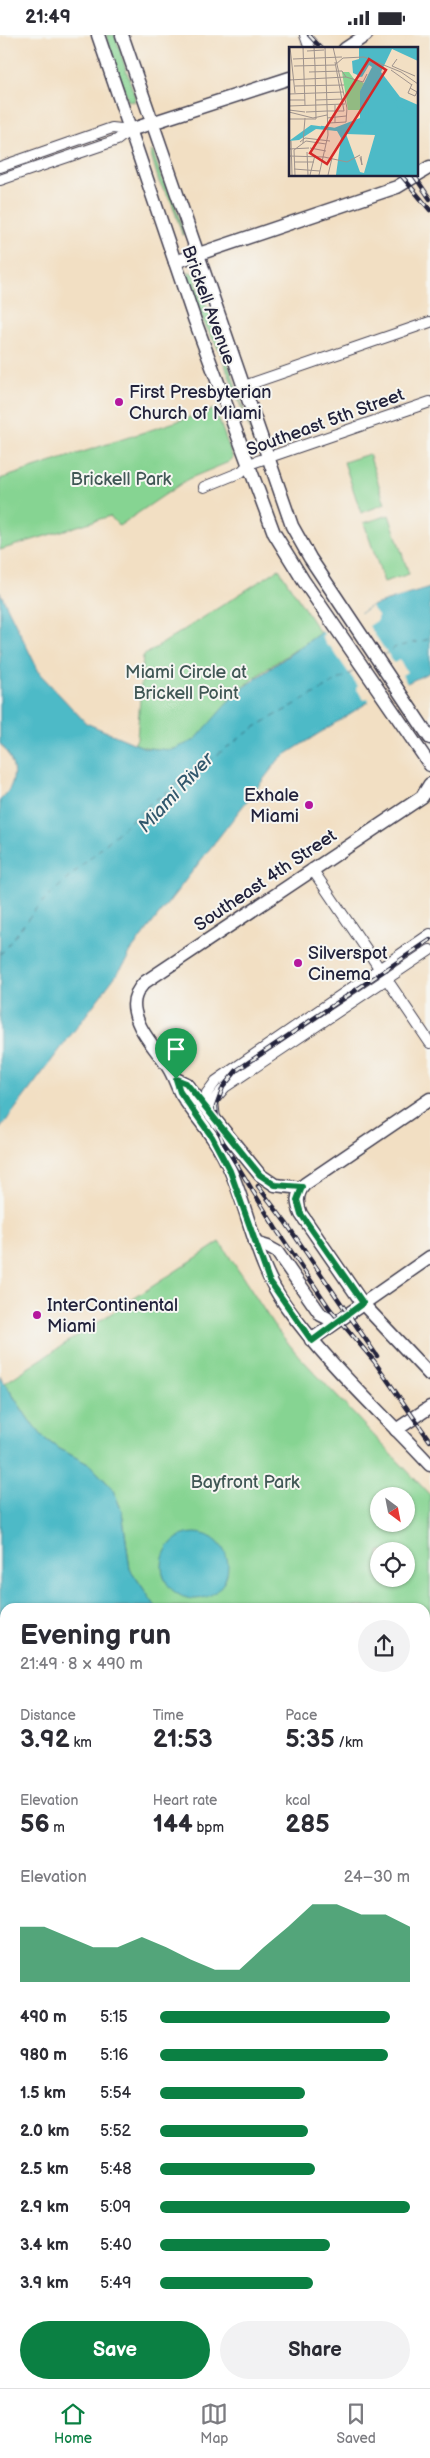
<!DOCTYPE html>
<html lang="en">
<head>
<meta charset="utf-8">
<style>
	:root { --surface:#fff; --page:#f2f2f3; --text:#2b2b33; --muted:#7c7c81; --line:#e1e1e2; --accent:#0b8043 }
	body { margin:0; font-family:"Balsamiq Sans",sans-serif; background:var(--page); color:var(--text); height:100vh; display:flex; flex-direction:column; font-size:19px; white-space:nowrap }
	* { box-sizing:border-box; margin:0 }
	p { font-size:16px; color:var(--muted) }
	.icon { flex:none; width:28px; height:28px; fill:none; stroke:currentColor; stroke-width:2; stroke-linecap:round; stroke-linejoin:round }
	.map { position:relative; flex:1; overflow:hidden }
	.sheet { position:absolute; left:0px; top:1568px; width:430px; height:786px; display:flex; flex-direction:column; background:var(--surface); border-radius:15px 15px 0 0; box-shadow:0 1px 4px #0004 }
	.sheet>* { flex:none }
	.needle { width:32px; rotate:148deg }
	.buttons { position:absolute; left:370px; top:1452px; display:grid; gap:10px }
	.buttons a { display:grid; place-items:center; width:45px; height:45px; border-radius:50%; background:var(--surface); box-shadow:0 1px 4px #0004; font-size:25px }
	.pin { position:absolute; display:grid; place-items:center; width:42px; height:42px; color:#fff; margin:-51px -21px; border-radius:50% 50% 50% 0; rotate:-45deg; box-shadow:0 0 5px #0007 }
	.pin .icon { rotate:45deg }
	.round { display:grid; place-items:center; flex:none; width:52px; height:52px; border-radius:26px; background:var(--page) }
	.head { display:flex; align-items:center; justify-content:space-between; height:85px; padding:0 20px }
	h1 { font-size:28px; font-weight:700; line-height:38px }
	.stats { display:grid; grid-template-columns:repeat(3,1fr); gap:8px; height:85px; padding:5px 20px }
	.stats div { display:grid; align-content:center }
	.stats b { font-size:25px; font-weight:700 }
	.stats small { font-size:14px; font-weight:400 }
	.stats p { font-size:14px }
	.chart { height:140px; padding:10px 20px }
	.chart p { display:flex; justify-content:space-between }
	.chart svg { width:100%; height:90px; margin-top:5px; fill:var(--accent); opacity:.7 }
	.action { display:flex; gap:10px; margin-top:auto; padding:10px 20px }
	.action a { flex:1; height:58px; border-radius:30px; background:var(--accent); color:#fff; font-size:20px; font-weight:700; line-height:58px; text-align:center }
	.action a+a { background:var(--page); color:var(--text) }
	ul { padding:0 20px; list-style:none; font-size:16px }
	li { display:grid; grid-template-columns:80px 60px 1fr; align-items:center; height:38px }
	li i { height:12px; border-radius:6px; background:var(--accent) }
	.status { display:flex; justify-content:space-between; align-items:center; height:35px; padding:0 25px; background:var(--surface); direction:ltr }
	.status svg { height:14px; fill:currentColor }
	.menu { display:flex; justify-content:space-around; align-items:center; height:70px; border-top:1px solid var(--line); background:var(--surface); font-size:14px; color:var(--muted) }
	.menu a { display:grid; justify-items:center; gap:2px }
	.menu .on { color:var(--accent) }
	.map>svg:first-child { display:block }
	.green { fill:#86d492; stroke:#547b66; fill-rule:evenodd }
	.water { fill:#4dbac7; stroke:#386e81 }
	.pier { fill:#f2dfc3 }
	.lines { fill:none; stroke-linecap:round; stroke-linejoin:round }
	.ferry { stroke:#31576c; stroke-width:1; stroke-dasharray:6 5; stroke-linecap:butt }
	.minor-casing { stroke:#413e4f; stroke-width:12 }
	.major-casing { stroke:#413e4f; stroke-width:15 }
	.minor { stroke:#fff; stroke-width:10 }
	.major { stroke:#fff; stroke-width:12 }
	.rail-casing { stroke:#22223b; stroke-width:4.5 }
	.rail { stroke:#f6f6f2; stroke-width:2.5; stroke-dasharray:8; stroke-linecap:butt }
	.route-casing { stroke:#fff; stroke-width:10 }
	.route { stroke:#0b8043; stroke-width:6 }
	.poi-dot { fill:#b5179e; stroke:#f6f6f2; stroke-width:2 }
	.labels { text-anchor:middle; stroke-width:4; stroke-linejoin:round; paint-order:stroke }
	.street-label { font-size:18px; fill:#22223b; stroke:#f6f6f2 }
	.poi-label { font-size:18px; fill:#22223b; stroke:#f6f6f2; text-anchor:start }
	.park-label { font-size:18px; fill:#405755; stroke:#f6f6f2 }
	.water-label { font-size:19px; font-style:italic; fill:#31576c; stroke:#f6f6f2 }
	.inset-river { fill:none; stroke:#4dbac7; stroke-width:2.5 }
	.inset-road { fill:none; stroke:#9f938d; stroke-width:1 }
	.view { fill:#d62828; fill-opacity:0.15; stroke:#d62828; stroke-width:2.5 }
	.inset-edge { fill:none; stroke:#22223b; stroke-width:2.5 }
</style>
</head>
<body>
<div class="status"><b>21:49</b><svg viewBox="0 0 49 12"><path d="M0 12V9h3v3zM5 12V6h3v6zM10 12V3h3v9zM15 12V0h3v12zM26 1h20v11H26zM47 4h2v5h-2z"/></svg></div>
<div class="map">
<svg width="430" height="2353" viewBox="0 0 430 2353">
	<rect width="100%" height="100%" fill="#f6f6f2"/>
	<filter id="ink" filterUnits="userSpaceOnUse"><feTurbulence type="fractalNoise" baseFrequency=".02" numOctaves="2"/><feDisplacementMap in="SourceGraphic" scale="10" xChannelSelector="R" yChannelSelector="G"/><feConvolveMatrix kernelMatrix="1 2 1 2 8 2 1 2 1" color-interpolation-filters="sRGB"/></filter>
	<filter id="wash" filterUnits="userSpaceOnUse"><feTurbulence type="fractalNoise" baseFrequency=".0096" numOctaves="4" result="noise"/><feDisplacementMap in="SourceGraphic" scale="20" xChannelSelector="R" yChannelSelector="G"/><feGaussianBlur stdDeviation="1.12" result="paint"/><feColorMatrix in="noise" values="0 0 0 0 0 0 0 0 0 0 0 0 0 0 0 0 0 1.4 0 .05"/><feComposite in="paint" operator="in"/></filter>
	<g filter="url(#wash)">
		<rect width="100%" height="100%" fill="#f2dfc3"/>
		<g class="green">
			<path d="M106,0H115L135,62L134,67L128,66Z"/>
			<path d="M150,116L153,117L162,144L174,166L184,200L182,199L172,168L159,147Z"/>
			<path d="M189,237L194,239L201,262L211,278L256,411L220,317L203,286L188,242Z"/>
			<path d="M215,374L233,423L229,427L188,444L119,491L110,481L0,515V444Z"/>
			<path d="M369,419L385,469L361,478L344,427Z"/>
			<path d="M389,480L409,539L384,547L364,488Z"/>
			<path d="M279,534L320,598C295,616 259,637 236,658C219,674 208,700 186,710C170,718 150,714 134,709L137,704L143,621Z"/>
			<path d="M220,1207L275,1292L298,1320L430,1460V1840H425V1572H156L130,1534L122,1476L112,1453L90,1430L58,1413L45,1404L29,1385L5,1348ZM379,1461H406V1489H379ZM379,1516H406V1544H379Z"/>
		</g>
		<g class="water">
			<path d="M430,553V637L370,666L280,723L127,921L129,923L0,1094V765C19,748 17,727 0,709V557L40,639L86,688L145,713L172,715L195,705L236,658L320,598L360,578L371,571Z"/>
			<path d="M0,1341L29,1385L45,1404L58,1413L90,1430L112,1453L122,1476L130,1534L156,1572H5V2242L0,2240Z"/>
			<circle cx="195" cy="1531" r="33"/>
			<path d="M430,1939V2353H86L85,2349H425V1940Z"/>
		</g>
		<path class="pier" d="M371,571L378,580V585L369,591L394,628L399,625L407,637L402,640L408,650L371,669L367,664L364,665L356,653L358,651L332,614L329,611L328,612L321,602L324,599L321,595L359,576L361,578Z"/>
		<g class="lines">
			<g class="ferry">
				<path d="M382,621L396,612L430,604"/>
				<path d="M0,920L38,871L147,771L255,692L358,634"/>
				<path d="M0,1734L5,1751"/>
				<path d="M425,1969H430"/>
				<path d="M425,1975H430"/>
				<path d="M0,2076L5,2080"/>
				<path d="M425,2309H430"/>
				<path d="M425,2322L430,2321"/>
			</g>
		</g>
	</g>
	<g filter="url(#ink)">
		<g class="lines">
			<defs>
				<g id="minor">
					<path d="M305,0L310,14"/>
					<path d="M0,132L112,93L130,95"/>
					<path d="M0,145L117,105L130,95"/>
					<path d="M244,351L430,287"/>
					<path d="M204,452L241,437L249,429L430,367"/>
					<path d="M312,834L430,1008"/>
					<path d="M205,1073L207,1058L216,1046L430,899"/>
					<path d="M215,1084L213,1066L225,1052L430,915"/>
					<path d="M425,1851L430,1850"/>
					<path d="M419,2353L430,2350"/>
				</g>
				<g id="major">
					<path d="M98,0L195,286L274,498L303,545L430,730"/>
					<path d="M122,0L292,491L310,523L430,703"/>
					<path d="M345,14L366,0"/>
					<path d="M130,95L290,43"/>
					<path d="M175,227L397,152L430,132"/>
					<path d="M430,749L422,762L145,947C136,956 132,965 135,977C139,997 157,1015 168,1032C174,1041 176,1050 181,1059C190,1074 202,1087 212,1102C248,1153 249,1220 286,1271C328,1330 381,1377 430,1430"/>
					<path d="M176,1044L186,1049L260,1140L275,1150L301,1153"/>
					<path d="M430,1064L305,1149C296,1158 296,1168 301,1179L363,1269L430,1340"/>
					<path d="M255,1208L268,1212L277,1217L321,1280L335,1287"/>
					<path d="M311,1305L430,1222"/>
					<path d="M396,1395L430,1372"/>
				</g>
			</defs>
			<use href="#minor" class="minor-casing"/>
			<use href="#major" class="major-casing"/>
			<use href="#minor" class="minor"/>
			<use href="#major" class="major"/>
			<defs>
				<g id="rail">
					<path d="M309,0L322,14"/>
					<path d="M401,140L430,175"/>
					<path d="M414,140L430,164"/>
					<path d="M430,905L237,1035L223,1052L216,1071L217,1090L223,1107L276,1194L330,1274L374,1326L430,1406"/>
					<path d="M258,1151L286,1188L377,1321"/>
				</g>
			</defs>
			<use href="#rail" class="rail-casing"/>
			<use href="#rail" class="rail"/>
		</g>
	</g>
	<g class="lines" filter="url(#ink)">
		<defs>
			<path id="route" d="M176,1044L186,1048L260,1140L275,1150L302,1152L297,1165L301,1179L363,1268L312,1306L269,1245L230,1136L212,1102L180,1057Z"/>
		</defs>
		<use href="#route" class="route-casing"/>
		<use href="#route" class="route"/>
	</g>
	<g class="poi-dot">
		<circle cx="119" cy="367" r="5"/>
		<circle cx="309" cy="770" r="5"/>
		<circle cx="298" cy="928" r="5"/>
		<circle cx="37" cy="1280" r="5"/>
	</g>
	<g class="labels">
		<g class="street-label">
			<text transform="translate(209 270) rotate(70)" y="6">Brickell Avenue</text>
			<text transform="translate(325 387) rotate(-20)" y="6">Southeast 5th Street</text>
			<text transform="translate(265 845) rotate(-34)" y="6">Southeast 4th Street</text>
		</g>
		<g class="poi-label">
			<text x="129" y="363">First Presbyterian<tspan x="129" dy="21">Church of Miami</tspan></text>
			<text x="299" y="766" text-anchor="end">Exhale<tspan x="299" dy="21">Miami</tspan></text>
			<text x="308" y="924">Silverspot<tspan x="308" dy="21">Cinema</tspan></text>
			<text x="47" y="1276">InterContinental<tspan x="47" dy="21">Miami</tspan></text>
		</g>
		<g class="park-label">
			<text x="121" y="450">Brickell Park</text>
			<text x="186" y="643">Miami Circle at<tspan x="186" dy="21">Brickell Point</tspan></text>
			<text x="245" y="1453">Bayfront Park</text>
		</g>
		<g class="water-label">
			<text transform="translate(175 757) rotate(-47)" y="7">Miami River</text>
		</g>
	</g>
	<g transform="translate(289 12)">
		<rect width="129" height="129" fill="#f2dfc3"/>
		<path d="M53,25H60L65,32L75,36L71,45V63H59Z" fill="#86d492"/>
		<path d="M70,0H129V14L103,2L92,25L111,50L129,58V128H47L52,91L48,84L27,82L10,93L0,94L22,78L45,81L71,71V44L83,20L80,18L73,30L64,26L63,14L70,12ZM57,87L86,88L75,126L71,125Z" fill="#4dbac7" fill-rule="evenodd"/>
		<path class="inset-river" d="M88,30L94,43L105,52L110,60L129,69M32,80L51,83L78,73V61L88,22L83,16L71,14L66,20L71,30"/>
		<path class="inset-road" d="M1,0L6,46M14,0L16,58M25,0L26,19M18,4L35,3M4,12L53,10M108,12L103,19L126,29M46,15L55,64M5,19L46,18L54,11L75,10L112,25L129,37M102,23L123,38M20,25L53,24L57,30M0,33L57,30L74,35L78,27M6,39L55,38M121,41L128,45L126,49L119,46L123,37M0,47L54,45M0,53H16M27,53L55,52M46,58V76M0,59L56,57M0,63L16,65M38,64H55M0,65L24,71L38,68M17,65L38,64M38,71L57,69M0,72H16M16,72H27L26,19M40,76L57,75L58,61L44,0M2,94L3,128M17,94L37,97M11,95L16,91L41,94M14,96L16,71M21,101L37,104M0,102L20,101M18,105L19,128M0,109L35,110M35,110L58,115L71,108M71,110L73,118L72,109M5,115H25M5,122L31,124M6,128L5,103L17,94M21,128L26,108M30,128L39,88L36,0M39,128L43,111"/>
		<path class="view" d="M80,12L97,23L38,117L21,106Z"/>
		<rect width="129" height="129" class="inset-edge"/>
	</g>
</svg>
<div class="buttons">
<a><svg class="needle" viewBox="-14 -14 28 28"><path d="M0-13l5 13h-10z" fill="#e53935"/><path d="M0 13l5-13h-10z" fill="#7c7c81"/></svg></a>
<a><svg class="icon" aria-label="locate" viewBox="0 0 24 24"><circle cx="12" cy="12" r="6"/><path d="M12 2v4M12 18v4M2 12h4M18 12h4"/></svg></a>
</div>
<div class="pin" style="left:176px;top:1044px;background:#1e9e55"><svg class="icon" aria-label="arrive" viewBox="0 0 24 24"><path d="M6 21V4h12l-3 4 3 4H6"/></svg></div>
<section class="sheet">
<div class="head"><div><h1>Evening run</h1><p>21:49 · 8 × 490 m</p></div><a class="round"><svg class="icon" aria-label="share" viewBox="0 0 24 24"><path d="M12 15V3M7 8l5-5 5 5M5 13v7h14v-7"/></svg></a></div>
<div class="stats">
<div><p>Distance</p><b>3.92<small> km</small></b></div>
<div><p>Time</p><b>21:53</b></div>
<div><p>Pace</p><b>5:35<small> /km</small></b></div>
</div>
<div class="stats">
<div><p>Elevation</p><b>56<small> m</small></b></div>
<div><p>Heart rate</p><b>144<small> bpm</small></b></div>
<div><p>kcal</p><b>285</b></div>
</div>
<div class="chart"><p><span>Elevation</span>24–30 m</p>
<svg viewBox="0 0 160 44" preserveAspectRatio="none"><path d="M0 44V17L10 17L20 22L30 27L40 27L50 22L60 27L70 33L80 38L90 38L100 27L110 17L120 6L130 6L140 11L150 11L160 17V44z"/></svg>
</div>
<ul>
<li><b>490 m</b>5:15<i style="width:92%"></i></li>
<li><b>980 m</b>5:16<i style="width:91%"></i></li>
<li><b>1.5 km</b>5:54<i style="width:58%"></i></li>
<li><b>2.0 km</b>5:52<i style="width:59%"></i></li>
<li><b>2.5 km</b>5:48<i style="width:62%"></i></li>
<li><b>2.9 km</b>5:09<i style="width:100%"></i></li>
<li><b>3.4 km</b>5:40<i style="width:68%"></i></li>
<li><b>3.9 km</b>5:49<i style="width:61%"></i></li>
</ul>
<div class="action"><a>Save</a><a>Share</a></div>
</section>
</div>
<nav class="menu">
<a class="on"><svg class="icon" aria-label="home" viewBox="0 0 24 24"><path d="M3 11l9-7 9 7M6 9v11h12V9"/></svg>Home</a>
<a><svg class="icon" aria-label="map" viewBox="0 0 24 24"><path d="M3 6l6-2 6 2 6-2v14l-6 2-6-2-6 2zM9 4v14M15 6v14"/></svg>Map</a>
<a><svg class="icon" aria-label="saved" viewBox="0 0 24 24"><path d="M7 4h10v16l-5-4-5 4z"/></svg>Saved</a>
</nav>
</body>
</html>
